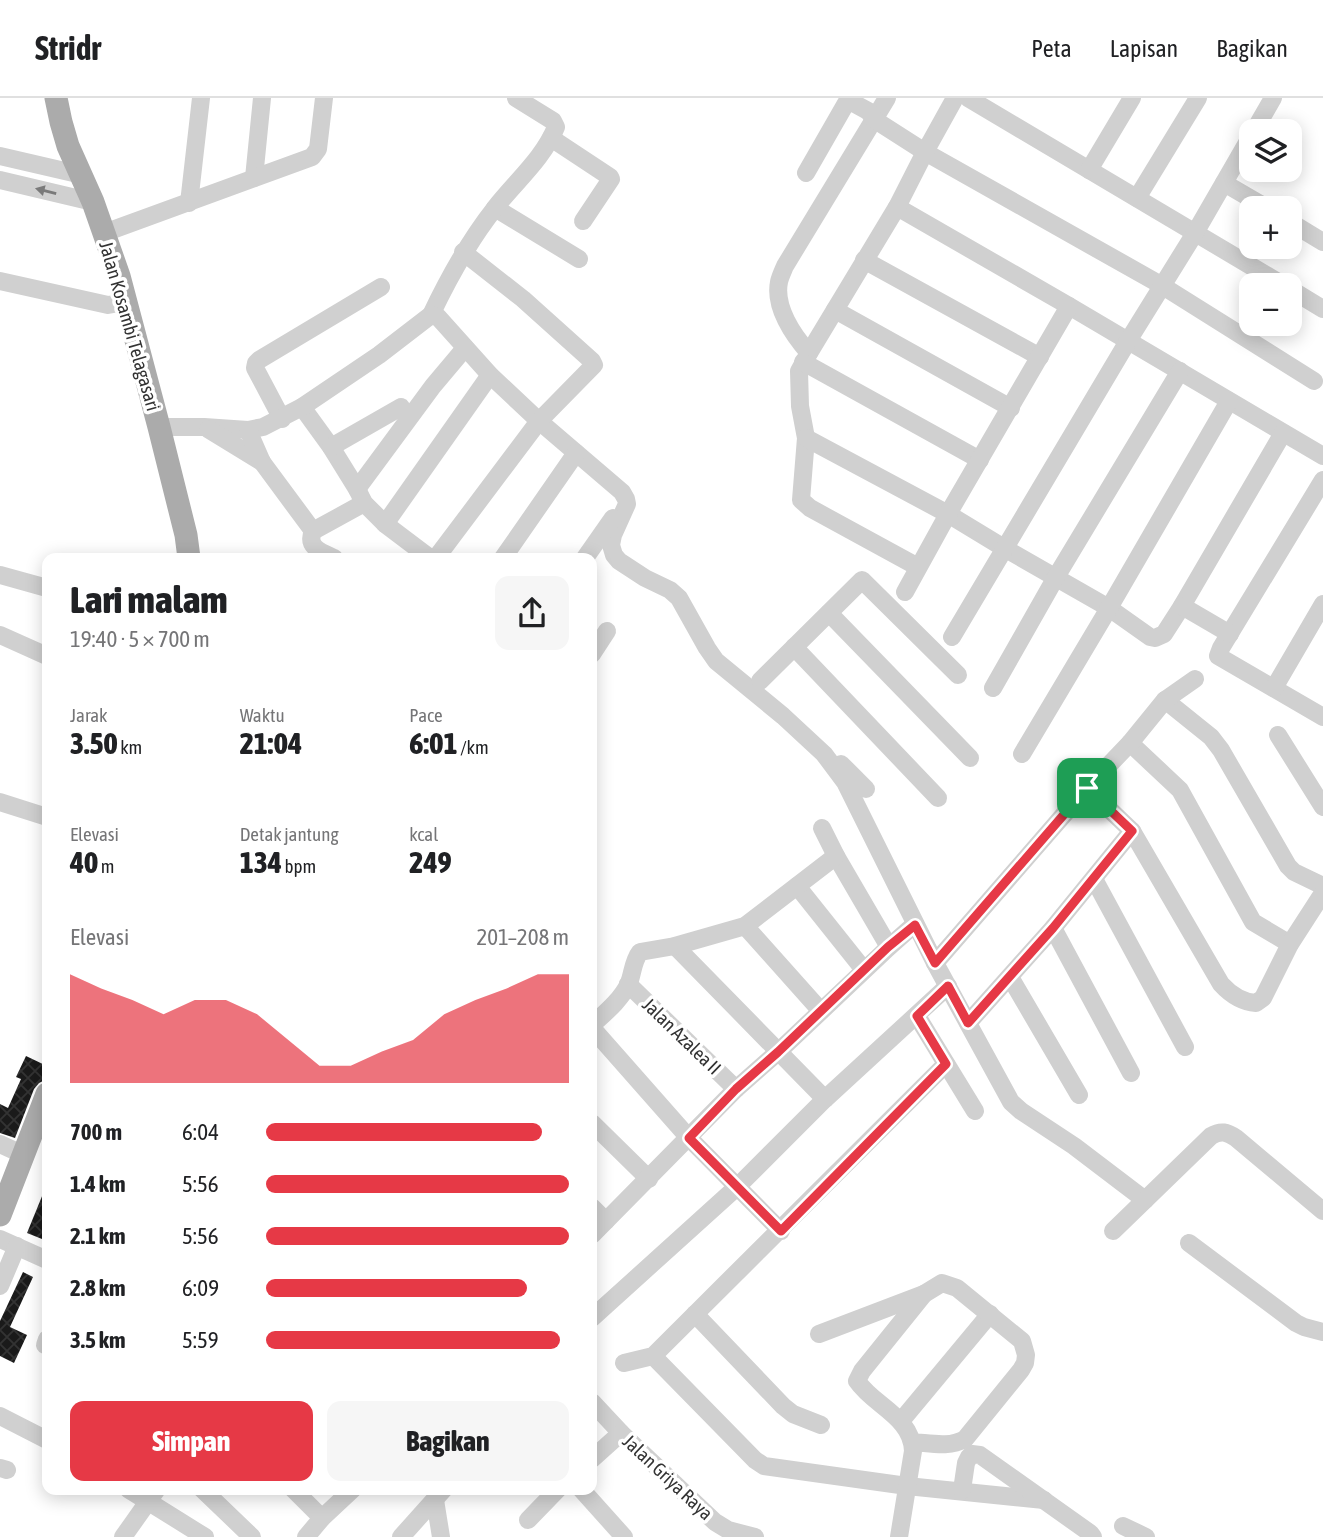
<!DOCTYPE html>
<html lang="id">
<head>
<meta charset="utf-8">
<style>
	:root { --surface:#fff; --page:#f6f6f6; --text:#202124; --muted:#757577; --line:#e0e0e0; --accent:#e63946 }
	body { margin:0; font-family:"Asap Condensed",sans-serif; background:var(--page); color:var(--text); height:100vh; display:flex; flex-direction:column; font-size:26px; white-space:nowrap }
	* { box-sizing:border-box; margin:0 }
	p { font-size:23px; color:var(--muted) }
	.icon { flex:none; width:38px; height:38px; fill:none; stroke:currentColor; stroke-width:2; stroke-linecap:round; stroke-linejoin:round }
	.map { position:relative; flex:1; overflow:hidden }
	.panel { position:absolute; left:42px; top:455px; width:555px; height:942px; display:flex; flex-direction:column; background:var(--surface); border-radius:14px; box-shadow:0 4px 18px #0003 }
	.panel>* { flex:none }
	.buttons { position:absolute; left:1239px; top:21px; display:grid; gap:14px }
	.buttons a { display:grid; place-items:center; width:63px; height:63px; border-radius:14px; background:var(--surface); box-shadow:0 4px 18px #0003; font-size:35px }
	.pin { position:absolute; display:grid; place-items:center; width:60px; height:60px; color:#fff; margin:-30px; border-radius:14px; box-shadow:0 4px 10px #0006 }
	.round { display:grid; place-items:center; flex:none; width:74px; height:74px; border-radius:14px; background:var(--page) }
	.headline { display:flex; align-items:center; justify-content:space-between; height:119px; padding:0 28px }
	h1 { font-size:38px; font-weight:800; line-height:52px }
	.figures { display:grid; grid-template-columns:repeat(3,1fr); gap:10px; height:119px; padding:7px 28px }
	.figures div { display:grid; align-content:center }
	.figures b { font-size:30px; font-weight:800 }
	.figures small { font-size:19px; font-weight:400 }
	.figures p { font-size:19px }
	.chart { height:196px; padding:14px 28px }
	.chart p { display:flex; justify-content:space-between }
	.chart svg { width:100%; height:126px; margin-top:7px; fill:var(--accent); opacity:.7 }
	.cta { display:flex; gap:14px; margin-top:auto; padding:14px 28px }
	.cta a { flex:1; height:80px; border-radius:14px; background:var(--accent); color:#fff; font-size:28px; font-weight:800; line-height:80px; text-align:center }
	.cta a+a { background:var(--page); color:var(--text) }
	ul { padding:0 28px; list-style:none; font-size:23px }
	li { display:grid; grid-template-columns:112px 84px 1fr; align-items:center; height:52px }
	li i { height:18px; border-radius:9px; background:var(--accent) }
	header { display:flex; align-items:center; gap:42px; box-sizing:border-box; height:98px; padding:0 35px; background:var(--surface); border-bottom:2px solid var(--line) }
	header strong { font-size:33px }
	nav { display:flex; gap:38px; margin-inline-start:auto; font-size:24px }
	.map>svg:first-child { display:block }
	.building { fill:url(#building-cross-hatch) }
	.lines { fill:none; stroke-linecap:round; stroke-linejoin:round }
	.minor { stroke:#d0d0d0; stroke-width:18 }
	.major { stroke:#ababab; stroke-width:23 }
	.oneway { fill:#7a7a7a }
	.route-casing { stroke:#fff; stroke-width:14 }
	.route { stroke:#e63946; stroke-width:9 }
	.labels { text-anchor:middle; stroke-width:7; stroke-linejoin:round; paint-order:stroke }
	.street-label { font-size:19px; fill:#333; stroke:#fff }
</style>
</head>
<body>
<header>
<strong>Stridr</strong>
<nav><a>Peta</a><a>Lapisan</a><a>Bagikan</a></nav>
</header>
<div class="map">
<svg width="1323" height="1439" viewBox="0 0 1323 1439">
	<defs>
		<pattern id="building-cross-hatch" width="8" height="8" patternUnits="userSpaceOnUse" patternTransform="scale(1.75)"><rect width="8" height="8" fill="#1a1a1a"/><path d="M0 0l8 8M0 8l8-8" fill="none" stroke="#333"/></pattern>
	</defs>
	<rect width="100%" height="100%" fill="#fff"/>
	<g class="building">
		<path d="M26,958L47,968V977L45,982L39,985L34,991L15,1040L0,1035V1006L8,1010L21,981L16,979Z"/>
		<path d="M47,1086V1143L27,1135Z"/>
		<path d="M23,1174L33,1179L10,1229L27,1237L14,1265L0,1258V1223Z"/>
	</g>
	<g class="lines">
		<g class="minor">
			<path d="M887,0L785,168C783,173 780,179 779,184C774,209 793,237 809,255L799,273L800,308L806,340L801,402L810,410L918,469"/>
			<path d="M968,0L1283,187"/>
			<path d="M848,2L868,13L875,22L925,54L1161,187L1314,283"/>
			<path d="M1254,33L1273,0"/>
			<path d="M551,40L610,79L611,81L583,123"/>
			<path d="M0,58L82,77"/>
			<path d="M1089,72L1132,0"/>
			<path d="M806,75L849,0"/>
			<path d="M254,80L262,0"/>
			<path d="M0,82L93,104"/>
			<path d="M1224,85L1267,110"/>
			<path d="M1137,100L1198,0"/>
			<path d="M189,105L201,0"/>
			<path d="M897,109L1069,208L1323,358"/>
			<path d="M495,110L579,161"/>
			<path d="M1290,124L1323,144"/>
			<path d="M104,135L312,59L318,51L324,0"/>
			<path d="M864,162L1040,259"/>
			<path d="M0,183L108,207L125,204"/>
			<path d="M1290,191L1323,211"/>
			<path d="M835,212L1011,310"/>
			<path d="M431,217C449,179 469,143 495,110C516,83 543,61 556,29L553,23L516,0"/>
			<path d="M809,255L897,109L925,54L955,0"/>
			<path d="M803,264L980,362"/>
			<path d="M302,309L331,349L357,391L364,405L385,426L430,460"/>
			<path d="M282,321L255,270L256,265L259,262L381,189"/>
			<path d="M159,329H204L248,332L263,329L302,309L379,257L431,217L438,219L490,277L539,323L622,394L626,401L627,406L613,437L611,447L614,457L619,463L645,480L670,492L679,500L707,550L716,563L783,618L824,656L845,684L935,865L1011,1004L1021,1013L1074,1048L1145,1102L1211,1038C1221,1032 1227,1034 1236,1040L1323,1113"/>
			<path d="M208,331L262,364"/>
			<path d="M248,332L262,364L313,433C306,449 321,454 334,460"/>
			<path d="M806,340L948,416L1004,450L1109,510L1150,539L1155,540L1164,536L1182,508L1283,335"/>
			<path d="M331,349L401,309"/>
			<path d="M1323,382L1221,550L1218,558L1323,619"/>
			<path d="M357,391L433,288L465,250"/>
			<path d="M385,426L490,277"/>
			<path d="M313,433L364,405"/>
			<path d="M436,460L539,323L594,267L592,263L523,201L463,154"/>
			<path d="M503,460L576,355"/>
			<path d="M585,460L613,420"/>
			<path d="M0,477L47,490"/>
			<path d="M905,494L948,416L1069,208"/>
			<path d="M1182,508L1230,536"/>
			<path d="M829,515L970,660"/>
			<path d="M0,537L47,558"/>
			<path d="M952,539L1128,243L1195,135L1251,38"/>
			<path d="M794,549L938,700"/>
			<path d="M592,556L607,533"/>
			<path d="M760,583L862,482L958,577"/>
			<path d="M993,590L1056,479L1180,273"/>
			<path d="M1274,590L1323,506"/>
			<path d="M1165,602L1211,639L1221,652L1288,768L1294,774L1323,788"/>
			<path d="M1278,637L1323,709"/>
			<path d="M1130,645L1180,692L1253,824L1290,846"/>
			<path d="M1022,656L1109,510L1229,303"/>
			<path d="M841,666L866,691"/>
			<path d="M1087,690L1132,733L1221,886C1231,897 1242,904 1256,905L1263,900L1290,846L1323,795"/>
			<path d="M0,704L47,719"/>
			<path d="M822,730L836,758L889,849"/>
			<path d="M1094,781L1185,949"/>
			<path d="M797,788L864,872"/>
			<path d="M745,828L820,912"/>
			<path d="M1053,830L1131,975"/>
			<path d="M675,848L825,1001"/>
			<path d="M935,865L1087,690L1130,645L1165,602L1195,581"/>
			<path d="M1010,879L1079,997"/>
			<path d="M628,886L736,991"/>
			<path d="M917,918L975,1013"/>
			<path d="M968,925L1053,830L1132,733"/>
			<path d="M592,927C605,915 621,902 629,885C633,874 633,863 640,854L675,848L745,828L836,758"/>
			<path d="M592,930L689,1040L781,1133"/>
			<path d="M592,1025L649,1081"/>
			<path d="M0,1046L24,1057"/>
			<path d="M592,1109L606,1123"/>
			<path d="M1113,1133L1145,1102"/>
			<path d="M592,1137L736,991L778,954L889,849L915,826"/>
			<path d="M0,1141L47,1162"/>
			<path d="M1189,1145L1296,1225L1304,1229L1323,1234"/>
			<path d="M0,1188L17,1148"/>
			<path d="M695,1216L783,1308L793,1316L821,1327"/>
			<path d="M592,1220L738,1088L825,1001L948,888"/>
			<path d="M819,1236L924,1196"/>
			<path d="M45,1247L47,1241"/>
			<path d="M653,1258L755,1362L764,1368L907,1388L1044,1402"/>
			<path d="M624,1265L653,1258L946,966"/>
			<path d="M592,1304L621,1335L715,1424L728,1432L755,1439"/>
			<path d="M0,1318L47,1342"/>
			<path d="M901,1323L990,1216"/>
			<path d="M592,1361L621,1335"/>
			<path d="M0,1370L7,1372"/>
			<path d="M128,1391L205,1439"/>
			<path d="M202,1391L252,1439"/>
			<path d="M293,1391L322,1420"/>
			<path d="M581,1391L624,1439"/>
			<path d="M962,1392L966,1365L969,1359L972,1356L980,1357L1090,1435L1093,1439"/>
			<path d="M435,1402L441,1439"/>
			<path d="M528,1422L558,1391"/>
			<path d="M1123,1428L1146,1439"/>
			<path d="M123,1439L157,1391"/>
			<path d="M306,1439L322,1420L353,1391"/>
			<path d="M401,1439L444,1391"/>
			<path d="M899,1439L913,1353C912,1319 874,1308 857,1283L862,1273L924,1196L942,1185L957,1190L1022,1243L1026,1257L1025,1265L1021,1272L965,1341C949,1350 930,1345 912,1344"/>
		</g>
		<g class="major">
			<path d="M56,0L61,24L68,48L93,104L119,178L159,329L186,437L189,460"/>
			<path d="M0,1117L47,996"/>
		</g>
	</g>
	<defs><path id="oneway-solid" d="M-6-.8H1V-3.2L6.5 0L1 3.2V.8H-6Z" transform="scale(1.75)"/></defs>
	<use class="oneway" href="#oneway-solid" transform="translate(46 93) rotate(-166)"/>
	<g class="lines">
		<defs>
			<path id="route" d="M1087,690L1132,733L1053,830L968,925L948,888L917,918L946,966L781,1133L689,1040L736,991L778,954L888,849L915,827L935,865Z"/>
		</defs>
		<use href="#route" class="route-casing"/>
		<use href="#route" class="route"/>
	</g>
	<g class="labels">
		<g class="street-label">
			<text transform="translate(130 228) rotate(74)" y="7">Jalan Kosambi Telagasari</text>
			<text transform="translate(682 938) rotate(44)" y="7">Jalan Azalea II</text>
			<text transform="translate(668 1379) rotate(43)" y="7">Jalan Griya Raya</text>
		</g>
	</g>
</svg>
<div class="buttons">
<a><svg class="icon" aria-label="layers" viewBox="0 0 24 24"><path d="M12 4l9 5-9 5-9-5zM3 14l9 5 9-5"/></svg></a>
<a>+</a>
<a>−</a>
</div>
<div class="pin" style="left:1087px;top:690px;background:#1e9e55"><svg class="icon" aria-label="arrive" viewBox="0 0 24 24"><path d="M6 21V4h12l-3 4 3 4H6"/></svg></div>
<section class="panel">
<div class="headline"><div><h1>Lari malam</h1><p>19:40 · 5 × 700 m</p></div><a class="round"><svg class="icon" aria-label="share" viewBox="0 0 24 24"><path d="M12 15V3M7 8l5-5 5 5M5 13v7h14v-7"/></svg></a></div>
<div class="figures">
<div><p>Jarak</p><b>3.50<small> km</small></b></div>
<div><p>Waktu</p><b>21:04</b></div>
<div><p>Pace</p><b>6:01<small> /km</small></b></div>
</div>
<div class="figures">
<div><p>Elevasi</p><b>40<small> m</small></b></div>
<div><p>Detak jantung</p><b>134<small> bpm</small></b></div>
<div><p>kcal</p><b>249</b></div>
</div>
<div class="chart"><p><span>Elevasi</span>201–208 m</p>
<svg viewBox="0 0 160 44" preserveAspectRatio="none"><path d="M0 44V6L10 11L20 15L30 20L40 15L50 15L60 20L70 29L80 38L90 38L100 33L110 29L120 20L130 15L140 11L150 6L160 6V44z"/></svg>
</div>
<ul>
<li><b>700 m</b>6:04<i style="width:91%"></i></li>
<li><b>1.4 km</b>5:56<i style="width:100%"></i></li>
<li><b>2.1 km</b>5:56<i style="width:100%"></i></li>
<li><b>2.8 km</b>6:09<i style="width:86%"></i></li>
<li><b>3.5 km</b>5:59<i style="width:97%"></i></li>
</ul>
<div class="cta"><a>Simpan</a><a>Bagikan</a></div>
</section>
</div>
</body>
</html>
